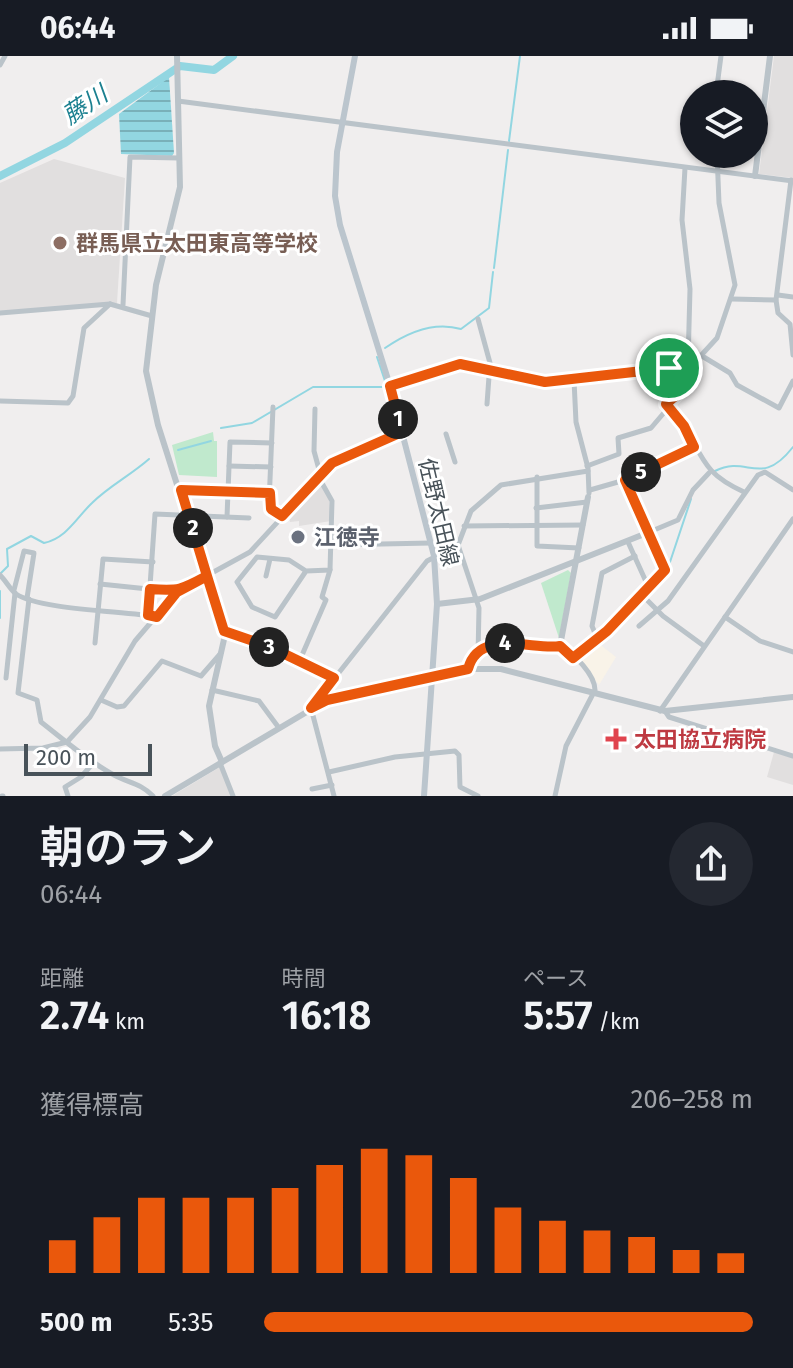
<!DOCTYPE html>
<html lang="ja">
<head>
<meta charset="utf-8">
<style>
	:root { --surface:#171b24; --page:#242831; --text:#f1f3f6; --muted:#9ea1a6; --accent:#ea580c }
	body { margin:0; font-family:"Fira Sans","Noto Sans JP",sans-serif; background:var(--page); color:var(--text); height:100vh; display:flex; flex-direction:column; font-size:30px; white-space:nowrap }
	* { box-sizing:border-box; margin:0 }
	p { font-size:26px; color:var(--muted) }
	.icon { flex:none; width:44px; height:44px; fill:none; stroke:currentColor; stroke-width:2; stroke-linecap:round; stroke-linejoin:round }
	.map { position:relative; height:740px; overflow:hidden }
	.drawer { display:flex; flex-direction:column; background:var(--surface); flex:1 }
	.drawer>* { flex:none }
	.tools { position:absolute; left:680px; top:24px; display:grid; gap:16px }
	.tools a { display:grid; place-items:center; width:88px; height:88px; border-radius:50%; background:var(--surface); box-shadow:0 2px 6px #0004; font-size:40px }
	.scale { position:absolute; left:24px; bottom:20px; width:128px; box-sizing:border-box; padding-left:8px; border:4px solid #485259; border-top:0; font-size:22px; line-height:28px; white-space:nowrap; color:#485259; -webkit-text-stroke:6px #fff; paint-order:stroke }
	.pin { position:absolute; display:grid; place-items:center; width:68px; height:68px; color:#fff; margin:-34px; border:4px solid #fff; border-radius:50%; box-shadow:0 2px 8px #0007 }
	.km { position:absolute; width:40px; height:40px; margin:-20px; border-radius:50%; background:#222; color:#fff; font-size:22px; line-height:40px; text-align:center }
	.round { display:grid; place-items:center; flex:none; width:84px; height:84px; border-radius:42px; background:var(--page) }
	.headline { display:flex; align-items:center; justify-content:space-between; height:136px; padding:0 40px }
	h1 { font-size:44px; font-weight:600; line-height:60px }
	.figures { display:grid; grid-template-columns:repeat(3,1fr); gap:12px; height:136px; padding:8px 40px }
	.figures div { display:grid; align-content:center }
	.figures b { font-size:40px; font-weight:600 }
	.figures small { font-size:22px; font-weight:400 }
	.figures p { font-size:22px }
	.chart { height:224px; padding:16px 40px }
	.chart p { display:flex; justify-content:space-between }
	.chart svg { width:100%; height:144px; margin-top:8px; stroke:var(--accent); stroke-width:6 }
	ul { padding:0 40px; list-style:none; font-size:26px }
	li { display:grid; grid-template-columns:128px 96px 1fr; align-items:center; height:60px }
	li i { height:20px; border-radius:10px; background:var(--accent) }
	.status { display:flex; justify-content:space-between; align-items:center; height:56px; padding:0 40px; background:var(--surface); direction:ltr }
	.status svg { height:22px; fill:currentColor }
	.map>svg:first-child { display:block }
	.commercial { fill:#f9f3e8 }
	.education { fill:#e1dfdf }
	.park { fill:#c0e9cd }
	.water { fill:url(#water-rules) }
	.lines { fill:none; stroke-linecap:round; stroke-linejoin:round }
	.stream { stroke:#92d6e1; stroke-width:2 }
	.river { stroke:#92d6e1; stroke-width:8 }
	.minor { stroke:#bac3c9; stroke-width:5 }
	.tertiary { stroke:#bac3c9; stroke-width:6 }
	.secondary { stroke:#bbc5cd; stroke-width:6 }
	.route-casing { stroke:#fff; stroke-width:16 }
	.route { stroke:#ea580c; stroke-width:10 }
	.education-dot { fill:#8d6e63; stroke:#fff; stroke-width:3 }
	.worship-dot { fill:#6b7280; stroke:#fff; stroke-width:3 }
	.health-dot { fill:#e0444e; stroke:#fff; stroke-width:3 }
	.labels { text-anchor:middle; stroke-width:6; stroke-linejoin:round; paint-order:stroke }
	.education-label { font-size:22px; font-weight:bold; fill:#785e54; stroke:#fff; text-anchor:start }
	.street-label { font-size:22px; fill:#485259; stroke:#fff }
	.worship-label { font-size:22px; font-weight:bold; fill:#5b616d; stroke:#fff; text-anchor:start }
	.health-label { font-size:22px; font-weight:bold; fill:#be3a42; stroke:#fff; text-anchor:start }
	.water-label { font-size:24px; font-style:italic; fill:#1b8090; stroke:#fff }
</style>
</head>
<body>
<div class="status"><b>06:44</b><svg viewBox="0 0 49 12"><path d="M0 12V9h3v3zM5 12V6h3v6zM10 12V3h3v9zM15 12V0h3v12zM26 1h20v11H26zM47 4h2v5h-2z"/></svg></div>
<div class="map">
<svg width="793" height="740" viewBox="0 0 793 740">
	<defs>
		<pattern id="water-rules" width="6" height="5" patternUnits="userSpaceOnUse" patternTransform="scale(2)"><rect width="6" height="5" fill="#92d6e1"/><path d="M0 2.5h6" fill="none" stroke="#79b0b9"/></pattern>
	</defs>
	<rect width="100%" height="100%" fill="#f0eeee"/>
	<path class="commercial" d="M598,587L616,601L599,629L580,604Z"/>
	<g class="education">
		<path d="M774,0H793V122L759,118Z"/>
		<path d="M54,103L125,122L117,247L0,255V127Z"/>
		<path d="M319,424L329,442L331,465L299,470V465L290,466L288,456Z"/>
		<path d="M774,696L793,701V729L767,721Z"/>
		<path d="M220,711L232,740H172Z"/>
	</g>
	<g class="park">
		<path d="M213,376L214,385H217V421L179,419L172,389Z"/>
		<path d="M568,514L571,517L559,582L541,527Z"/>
	</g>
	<path class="water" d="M169,21L174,97L172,100L121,98L119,58Z"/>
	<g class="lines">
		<g class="stream">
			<path d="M169,15V18"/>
			<path d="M509,85L520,0"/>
			<path d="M494,212L508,94"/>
			<path d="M385,292C408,276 434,265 461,273L489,252L493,216"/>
			<path d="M221,372L252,367L313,331H387L377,301"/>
			<path d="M178,394L211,385"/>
			<path d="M715,415C748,398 760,433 793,391"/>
			<path d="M0,518L8,510L7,493L31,480L44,487C67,482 77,461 92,447C109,430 131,419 149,403"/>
			<path d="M653,530L666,518L691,443"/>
			<path d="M0,535V562"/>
			<path d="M598,585L604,584L615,569"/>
		</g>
		<path class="river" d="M0,120L65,87L180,10L214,14L233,0"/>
		<g class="minor">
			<path d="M0,9L5,0"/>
			<path d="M716,38L721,0"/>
			<path d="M178,45L793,125"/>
			<path d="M685,112L682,164L690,233L688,307"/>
			<path d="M791,124L776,244L778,257L790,268L793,299"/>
			<path d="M778,239L793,241"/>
			<path d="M732,243L776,244"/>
			<path d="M123,249L130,101L179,102"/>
			<path d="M0,257L110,248L152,260"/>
			<path d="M478,263L490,307L487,348"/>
			<path d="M702,300L730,317L737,329L779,352L793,325"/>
			<path d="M669,312L681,335L666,348C672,357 681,364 686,373C705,407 707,419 744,436"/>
			<path d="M574,324L576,366L588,412L589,437"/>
			<path d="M390,330L460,308L545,326L653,315L695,306L717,282L735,229L719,147L717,98"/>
			<path d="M0,345L68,347L73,340L84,272L110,248"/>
			<path d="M273,351L269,448L282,460"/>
			<path d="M315,353L314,395L320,417"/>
			<path d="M446,378L455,406"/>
			<path d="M229,410L271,411"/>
			<path d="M587,410L619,398L618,382L651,372L668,352"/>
			<path d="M537,421V490L579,492"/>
			<path d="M625,424L694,391"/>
			<path d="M181,434L270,437"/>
			<path d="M536,452L587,446"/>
			<path d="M227,461L230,386L272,387"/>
			<path d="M464,470L583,469"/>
			<path d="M647,477L678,464L693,434L709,417"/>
			<path d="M628,486L648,530"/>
			<path d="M332,489L431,487"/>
			<path d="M306,515L275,561L252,551L237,526L257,501L289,504L306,515L330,514L332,445L318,420"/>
			<path d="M0,519C6,525 10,533 16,538C40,554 125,555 157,561"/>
			<path d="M266,520L270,503"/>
			<path d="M100,528L177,536"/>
			<path d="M14,534L24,495L34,497L27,542"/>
			<path d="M640,537L663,560L704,590"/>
			<path d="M29,543L18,637L37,644L41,666C64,684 88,705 114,719C129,727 140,727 153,740"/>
			<path d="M148,559L155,458L249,462"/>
			<path d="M725,561L760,585L793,596"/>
			<path d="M639,570L668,545L758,419L765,416L793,434"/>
			<path d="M224,575L268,590L334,622"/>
			<path d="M597,582L592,570L602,517L635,500"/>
			<path d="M95,587L103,503L153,506"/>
			<path d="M478,600L479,552L458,489L471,455L501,429L588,415"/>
			<path d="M573,602L607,575L665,514L625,424L590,434"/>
			<path d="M299,606L326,544L322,541L330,514"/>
			<path d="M468,613C475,583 540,581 561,591C574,597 595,619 595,634L566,690L555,740"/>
			<path d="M6,622L15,537"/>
			<path d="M212,634L259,645L279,672"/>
			<path d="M101,644L117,651L124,650L162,605L201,620L221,597"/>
			<path d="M660,655L793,463"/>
			<path d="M665,655L669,661L793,700"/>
			<path d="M0,693L43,692L67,686L90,661L135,585L177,536L250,496L332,407L402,376"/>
			<path d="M220,707L233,740"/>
			<path d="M329,716L395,701L455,695L459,699L460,731L478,740"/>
			<path d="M312,733L332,729"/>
			<path d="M2,740H3"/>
			<path d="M68,740L65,731L81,721L94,706"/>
			<path d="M334,740L311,652L427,505L458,489"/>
		</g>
		<g class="tertiary">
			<path d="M177,0L180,131L156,229L146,315L158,369L225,579L209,650L215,690L222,706"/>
			<path d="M755,120L770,0"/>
			<path d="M437,548L480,543L647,477"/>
			<path d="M560,590L588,441"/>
			<path d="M165,740L327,644L468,613H501L665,655L793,641"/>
		</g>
		<path class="secondary" d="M355,0L337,96L335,140L340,169L390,330L434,500L437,548L424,740"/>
	</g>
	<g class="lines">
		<defs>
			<path id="route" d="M669,312L545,326L460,308L390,330L402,376L332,407L282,460L271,453L270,437L181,434L207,520L177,536L157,561L148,559L150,533C180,535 181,534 207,520L224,575L268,590L334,622L311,652L327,644L468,613C479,571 535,595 560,590L573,602L607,575L665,514L625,424L694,391L684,370L666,348L681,335L669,312"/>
		</defs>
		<use href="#route" class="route-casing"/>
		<use href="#route" class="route"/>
	</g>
	<circle class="education-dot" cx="60" cy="187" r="8"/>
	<circle class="worship-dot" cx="298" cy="481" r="8"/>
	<path class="health-dot" d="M612 671h8v8h8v8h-8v8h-8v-8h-8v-8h8z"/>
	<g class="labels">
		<g class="education-label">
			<text x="76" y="195">群馬県立太田東高等学校</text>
		</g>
		<g class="street-label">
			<text transform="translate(439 456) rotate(77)" y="8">佐野太田線</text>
		</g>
		<g class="worship-label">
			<text x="314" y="489">江徳寺</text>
		</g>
		<g class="health-label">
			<text x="634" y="691">太田協立病院</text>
		</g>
		<g class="water-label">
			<text transform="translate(85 49) rotate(-34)" y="8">藤川</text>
		</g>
	</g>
</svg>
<div class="tools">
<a><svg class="icon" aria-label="layers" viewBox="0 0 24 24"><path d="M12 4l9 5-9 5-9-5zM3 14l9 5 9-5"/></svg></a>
</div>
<div class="scale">200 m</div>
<div class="pin" style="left:669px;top:312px;background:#1e9e55"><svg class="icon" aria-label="arrive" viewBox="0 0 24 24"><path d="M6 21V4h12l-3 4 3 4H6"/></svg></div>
<b class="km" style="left:398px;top:363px">1</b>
<b class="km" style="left:193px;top:472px">2</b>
<b class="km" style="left:269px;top:591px">3</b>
<b class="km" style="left:505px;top:587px">4</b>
<b class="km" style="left:641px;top:416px">5</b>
</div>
<section class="drawer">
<div class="headline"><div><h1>朝のラン</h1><p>06:44</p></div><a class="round"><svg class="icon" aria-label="share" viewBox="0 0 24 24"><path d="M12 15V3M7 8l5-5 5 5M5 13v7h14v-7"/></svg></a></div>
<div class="figures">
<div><p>距離</p><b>2.74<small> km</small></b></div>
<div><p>時間</p><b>16:18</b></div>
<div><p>ペース</p><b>5:57<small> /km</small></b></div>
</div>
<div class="chart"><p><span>獲得標高</span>206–258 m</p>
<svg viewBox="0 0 160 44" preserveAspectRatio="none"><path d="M5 44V34M15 44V27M25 44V21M35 44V21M45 44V21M55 44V18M65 44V11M75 44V6M85 44V8M95 44V15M105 44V24M115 44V28M125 44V31M135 44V33M145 44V37M155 44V38"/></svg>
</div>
<ul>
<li><b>500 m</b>5:35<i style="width:100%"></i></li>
</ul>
</section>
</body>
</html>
